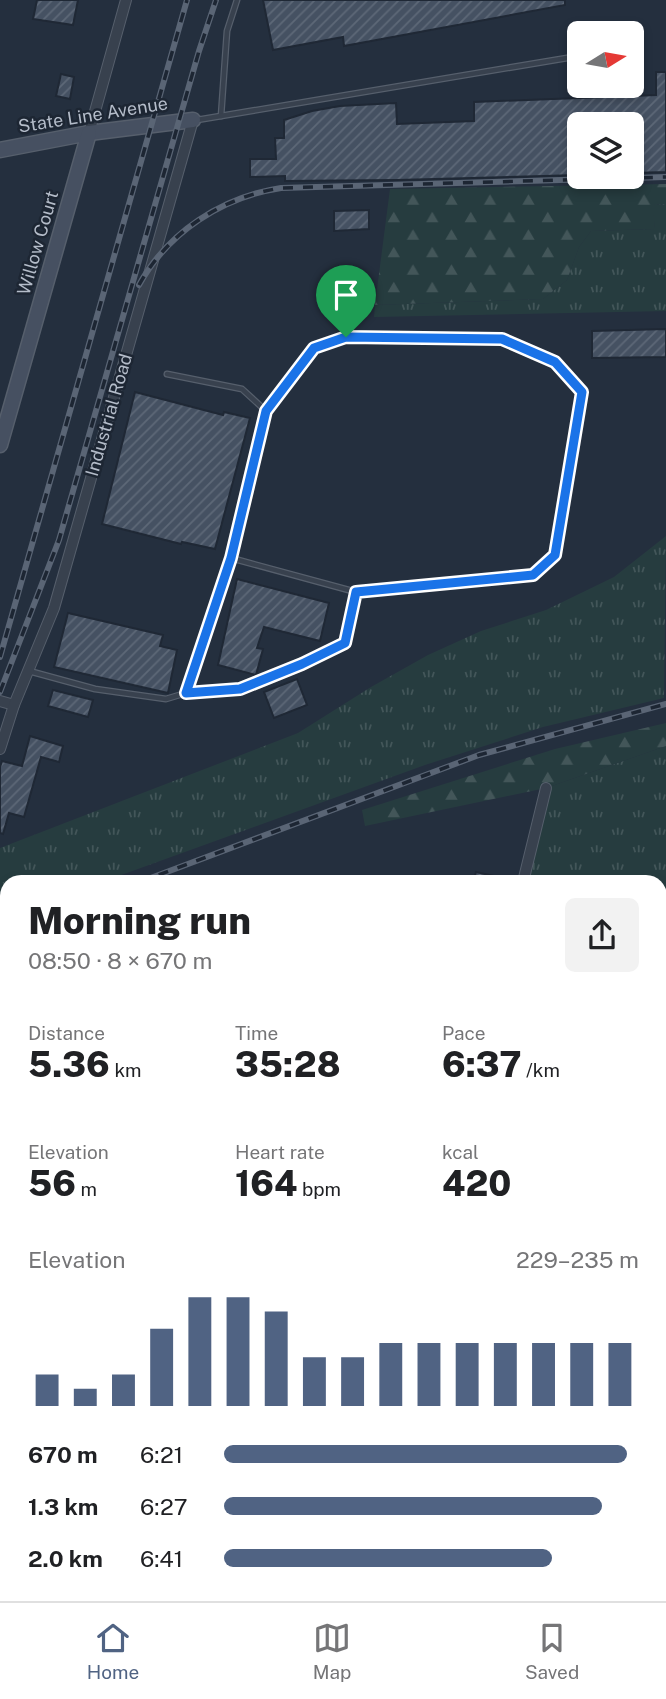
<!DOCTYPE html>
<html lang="en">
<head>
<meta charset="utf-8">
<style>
	:root { --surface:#fff; --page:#f2f2f2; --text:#202124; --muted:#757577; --line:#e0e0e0; --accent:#506383 }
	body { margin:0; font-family:"Public Sans",sans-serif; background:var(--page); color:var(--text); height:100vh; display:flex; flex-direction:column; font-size:26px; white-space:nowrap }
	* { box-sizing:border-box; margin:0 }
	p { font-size:23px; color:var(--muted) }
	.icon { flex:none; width:38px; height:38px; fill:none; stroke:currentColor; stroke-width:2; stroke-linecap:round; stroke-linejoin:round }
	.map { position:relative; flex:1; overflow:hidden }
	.drawer { position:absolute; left:0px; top:875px; width:667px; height:726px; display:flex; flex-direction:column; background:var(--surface); border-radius:21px 21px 0 0; box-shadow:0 4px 10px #0003 }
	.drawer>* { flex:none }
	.needle { width:46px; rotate:79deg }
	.tools { position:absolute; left:567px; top:21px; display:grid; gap:14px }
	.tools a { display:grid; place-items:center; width:77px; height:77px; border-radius:10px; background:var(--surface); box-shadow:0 4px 10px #0003; font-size:35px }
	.pin { position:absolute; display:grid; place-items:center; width:60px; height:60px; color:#fff; margin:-72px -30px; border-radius:50% 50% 50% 0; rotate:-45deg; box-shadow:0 0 7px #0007 }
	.pin .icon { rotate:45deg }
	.round { display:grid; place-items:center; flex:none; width:74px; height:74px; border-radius:10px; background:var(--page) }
	.head { display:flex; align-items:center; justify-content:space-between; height:119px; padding:0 28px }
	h1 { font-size:38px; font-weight:800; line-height:52px }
	.metrics { display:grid; grid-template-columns:repeat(3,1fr); gap:10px; height:119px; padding:7px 28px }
	.metrics div { display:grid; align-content:center }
	.metrics b { font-size:35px; font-weight:800 }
	.metrics small { font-size:19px; font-weight:400 }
	.metrics p { font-size:19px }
	.chart { height:196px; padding:14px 28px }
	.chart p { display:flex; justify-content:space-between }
	.chart svg { width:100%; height:126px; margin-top:7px; stroke:var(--accent); stroke-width:6 }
	ul { padding:0 28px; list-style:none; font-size:23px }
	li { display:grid; grid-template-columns:112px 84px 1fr; align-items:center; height:52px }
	li i { height:18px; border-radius:9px; background:var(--accent) }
	.tab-bar { display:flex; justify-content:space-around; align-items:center; height:98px; border-top:2px solid var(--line); background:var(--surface); font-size:19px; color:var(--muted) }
	.tab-bar a { display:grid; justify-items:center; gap:4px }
	.tab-bar .active { color:var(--accent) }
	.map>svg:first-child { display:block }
	.grass { fill:url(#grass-tufts) }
	.forest { fill:url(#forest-firs) }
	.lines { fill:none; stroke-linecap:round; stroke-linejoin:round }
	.river { stroke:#394c67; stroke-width:23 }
	.building { fill:url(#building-hatch); stroke:#1f2835; stroke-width:2 }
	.lane-casing { stroke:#565f6c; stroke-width:7 }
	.street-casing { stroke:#565f6c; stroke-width:12 }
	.secondary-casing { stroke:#565f6c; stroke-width:17 }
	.lane { stroke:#38414e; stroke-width:4.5 }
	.street { stroke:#38414e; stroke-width:10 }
	.secondary { stroke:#465061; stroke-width:14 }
	.rail-casing { stroke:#5a6575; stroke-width:6 }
	.rail { stroke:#1d2633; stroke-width:3.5; stroke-dasharray:10; stroke-linecap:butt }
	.route-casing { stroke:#fff; stroke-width:14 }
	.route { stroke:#1a73e8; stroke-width:9 }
	.labels { text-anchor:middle; stroke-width:5; stroke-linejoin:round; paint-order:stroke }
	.street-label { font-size:18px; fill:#b4bcc9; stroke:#1d2633 }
</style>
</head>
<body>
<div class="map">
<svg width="666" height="1601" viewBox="0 0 666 1601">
	<defs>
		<pattern id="grass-tufts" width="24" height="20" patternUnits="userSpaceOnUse" patternTransform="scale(1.75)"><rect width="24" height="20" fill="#263c3f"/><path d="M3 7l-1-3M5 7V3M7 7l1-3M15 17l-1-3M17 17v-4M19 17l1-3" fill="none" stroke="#435659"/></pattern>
		<pattern id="forest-firs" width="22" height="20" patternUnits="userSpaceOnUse" patternTransform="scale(1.75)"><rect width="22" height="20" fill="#263c3f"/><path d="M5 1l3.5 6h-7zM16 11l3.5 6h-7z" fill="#435659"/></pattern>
		<pattern id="building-hatch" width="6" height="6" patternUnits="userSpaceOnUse" patternTransform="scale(1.75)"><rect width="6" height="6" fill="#455162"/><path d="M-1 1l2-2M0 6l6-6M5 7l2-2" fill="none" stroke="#5d6877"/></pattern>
	</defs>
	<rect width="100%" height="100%" fill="#242f3e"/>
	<g class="grass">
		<path d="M666,204V311L374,317L375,305L543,299L567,280L579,247L591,231L655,229L652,205Z"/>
		<path d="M666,536L664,698L543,727L425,765L102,882H7V916L0,919V848L298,733L371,687L428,655L481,631L546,610L614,577Z"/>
		<path d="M666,746V1114L660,1112V882H522L546,788Z"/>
		<path d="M7,1004V1142L0,1141V1008Z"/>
		<path d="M580,1594H618L617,1601H578Z"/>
	</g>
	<g class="forest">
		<path d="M666,184V204L653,205L655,229L591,231L579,247L567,280L543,299L375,305L390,189Z"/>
		<path d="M666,723V746L546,788L365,826L362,810L555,749Z"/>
		<path d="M666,1244V1312L660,1328V1262Z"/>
		<path d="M454,1594H497L494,1601H450Z"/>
	</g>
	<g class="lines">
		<g class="river">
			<path d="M660,1188L666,1172"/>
			<path d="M514,1601L517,1594"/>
		</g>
	</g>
	<g class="building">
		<path d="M37,0H78L73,25L33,19Z"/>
		<path d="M263,0H565V5L344,46L343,37L273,50Z"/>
		<path d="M656,72H666V172L632,173V124H579V175L397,180L285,181V176L250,177V159H276L275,138H284V120L312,111L340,106L396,103L397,124L474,121V102L656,95Z"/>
		<path d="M61,74L74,77L70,99L56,96Z"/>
		<path d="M369,210V229L334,231V211Z"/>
		<path d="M666,329V357L592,358V331Z"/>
		<path d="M135,392L223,415L224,412L250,418L215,549L182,542L181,544L102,524Z"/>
		<path d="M237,579L329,603L320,641L264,627L257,648L263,649L256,675L218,665Z"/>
		<path d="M68,613L163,635L160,646L177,650L168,693L54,667Z"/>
		<path d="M297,679L307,705L274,718L264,692Z"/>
		<path d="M53,690L93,700L88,717L48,706Z"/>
		<path d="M30,736L63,746L59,762L41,757L24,817L9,813L3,834L0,833V767L2,761L22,766Z"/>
		<path d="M476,872L503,878V882H473Z"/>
	</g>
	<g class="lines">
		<defs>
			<g id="lane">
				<path d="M632,47L640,45"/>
				<path d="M221,116L227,31L237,0"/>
				<path d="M197,120L579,56"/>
				<path d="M231,558L356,592L533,575L555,555L582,392L555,362L501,339L346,337L314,348L266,411"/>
				<path d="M29,671L95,689L166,699L186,693L231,558L266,411L242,389L167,374"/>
				<path d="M186,693L240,689L302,664L345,643L356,592"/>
				<path d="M0,1217L7,1186"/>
				<path d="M0,1277L7,1281"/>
				<path d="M663,1413L666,1383"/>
				<path d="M660,1429L663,1413H666"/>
				<path d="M627,1601L628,1594"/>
			</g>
			<g id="street">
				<path d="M89,133L126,0"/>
				<path d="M0,701L14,705"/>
				<path d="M0,749L14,705L54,608L193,120"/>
				<path d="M523,882L546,788"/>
				<path d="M112,1601L114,1594"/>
			</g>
			<g id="secondary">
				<path d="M0,150L89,133L193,120"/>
				<path d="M0,445L89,133"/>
				<path d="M0,974L7,976"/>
				<path d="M660,1129L666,1131"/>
				<path d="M148,1601L150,1594"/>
				<path d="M172,1601L174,1594"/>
			</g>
		</defs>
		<use href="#lane" class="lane-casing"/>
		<use href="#street" class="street-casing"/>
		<use href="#secondary" class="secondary-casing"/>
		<use href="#lane" class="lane"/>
		<use href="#street" class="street"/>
		<use href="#secondary" class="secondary"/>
		<defs>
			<g id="rail">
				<path d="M139,285C168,232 222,197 281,188L666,177"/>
				<path d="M0,657L187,0"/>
				<path d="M0,692L59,540L199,51L216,0"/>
				<path d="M140,882L479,755L666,704"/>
				<path d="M0,936L7,933"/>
				<path d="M660,995L666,994"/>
				<path d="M0,1072L7,1073"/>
			</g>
		</defs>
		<use href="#rail" class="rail-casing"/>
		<use href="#rail" class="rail"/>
	</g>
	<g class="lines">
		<defs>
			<path id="route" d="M346,337L502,339L555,362L582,392L555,555L533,575L356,592L345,643L302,664L240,689L186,693L231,558L266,411L314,348Z"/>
		</defs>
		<use href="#route" class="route-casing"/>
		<use href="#route" class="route"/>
	</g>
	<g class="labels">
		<g class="street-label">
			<text transform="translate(93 115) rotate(-9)" y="6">State Line Avenue</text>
			<text transform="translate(38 243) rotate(-74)" y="6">Willow Court</text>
			<text transform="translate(109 415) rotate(-74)" y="6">Industrial Road</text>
		</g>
	</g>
</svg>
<div class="tools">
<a><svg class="needle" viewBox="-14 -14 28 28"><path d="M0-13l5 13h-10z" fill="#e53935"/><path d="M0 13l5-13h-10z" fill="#757577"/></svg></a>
<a><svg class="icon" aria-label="layers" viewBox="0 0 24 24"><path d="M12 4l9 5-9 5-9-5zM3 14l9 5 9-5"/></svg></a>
</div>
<div class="pin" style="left:346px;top:337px;background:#1e9e55"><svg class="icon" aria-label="arrive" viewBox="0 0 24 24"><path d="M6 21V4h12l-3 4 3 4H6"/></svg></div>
<section class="drawer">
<div class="head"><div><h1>Morning run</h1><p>08:50 · 8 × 670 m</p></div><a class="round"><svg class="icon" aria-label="share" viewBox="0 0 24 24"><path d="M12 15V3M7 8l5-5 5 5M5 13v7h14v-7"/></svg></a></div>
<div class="metrics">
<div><p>Distance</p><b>5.36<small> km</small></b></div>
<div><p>Time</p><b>35:28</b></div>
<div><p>Pace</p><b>6:37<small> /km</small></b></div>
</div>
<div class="metrics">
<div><p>Elevation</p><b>56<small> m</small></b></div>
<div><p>Heart rate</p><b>164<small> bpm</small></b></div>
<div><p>kcal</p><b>420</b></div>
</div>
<div class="chart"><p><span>Elevation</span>229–235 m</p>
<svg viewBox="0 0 160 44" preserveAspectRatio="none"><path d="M5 44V33M15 44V38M25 44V33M35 44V17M45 44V6M55 44V6M65 44V11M75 44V27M85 44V27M95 44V22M105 44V22M115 44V22M125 44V22M135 44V22M145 44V22M155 44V22"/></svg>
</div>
<ul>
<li><b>670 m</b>6:21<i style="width:97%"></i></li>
<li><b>1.3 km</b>6:27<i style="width:91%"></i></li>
<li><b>2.0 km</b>6:41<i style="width:79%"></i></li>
</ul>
</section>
</div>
<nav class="tab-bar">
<a class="active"><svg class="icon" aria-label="home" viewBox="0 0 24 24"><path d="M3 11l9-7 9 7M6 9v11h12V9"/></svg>Home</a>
<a><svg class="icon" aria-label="map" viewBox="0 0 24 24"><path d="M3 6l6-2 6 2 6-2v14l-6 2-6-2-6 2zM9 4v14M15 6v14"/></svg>Map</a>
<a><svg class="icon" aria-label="saved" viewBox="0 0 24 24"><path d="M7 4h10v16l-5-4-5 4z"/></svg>Saved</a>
</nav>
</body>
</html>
